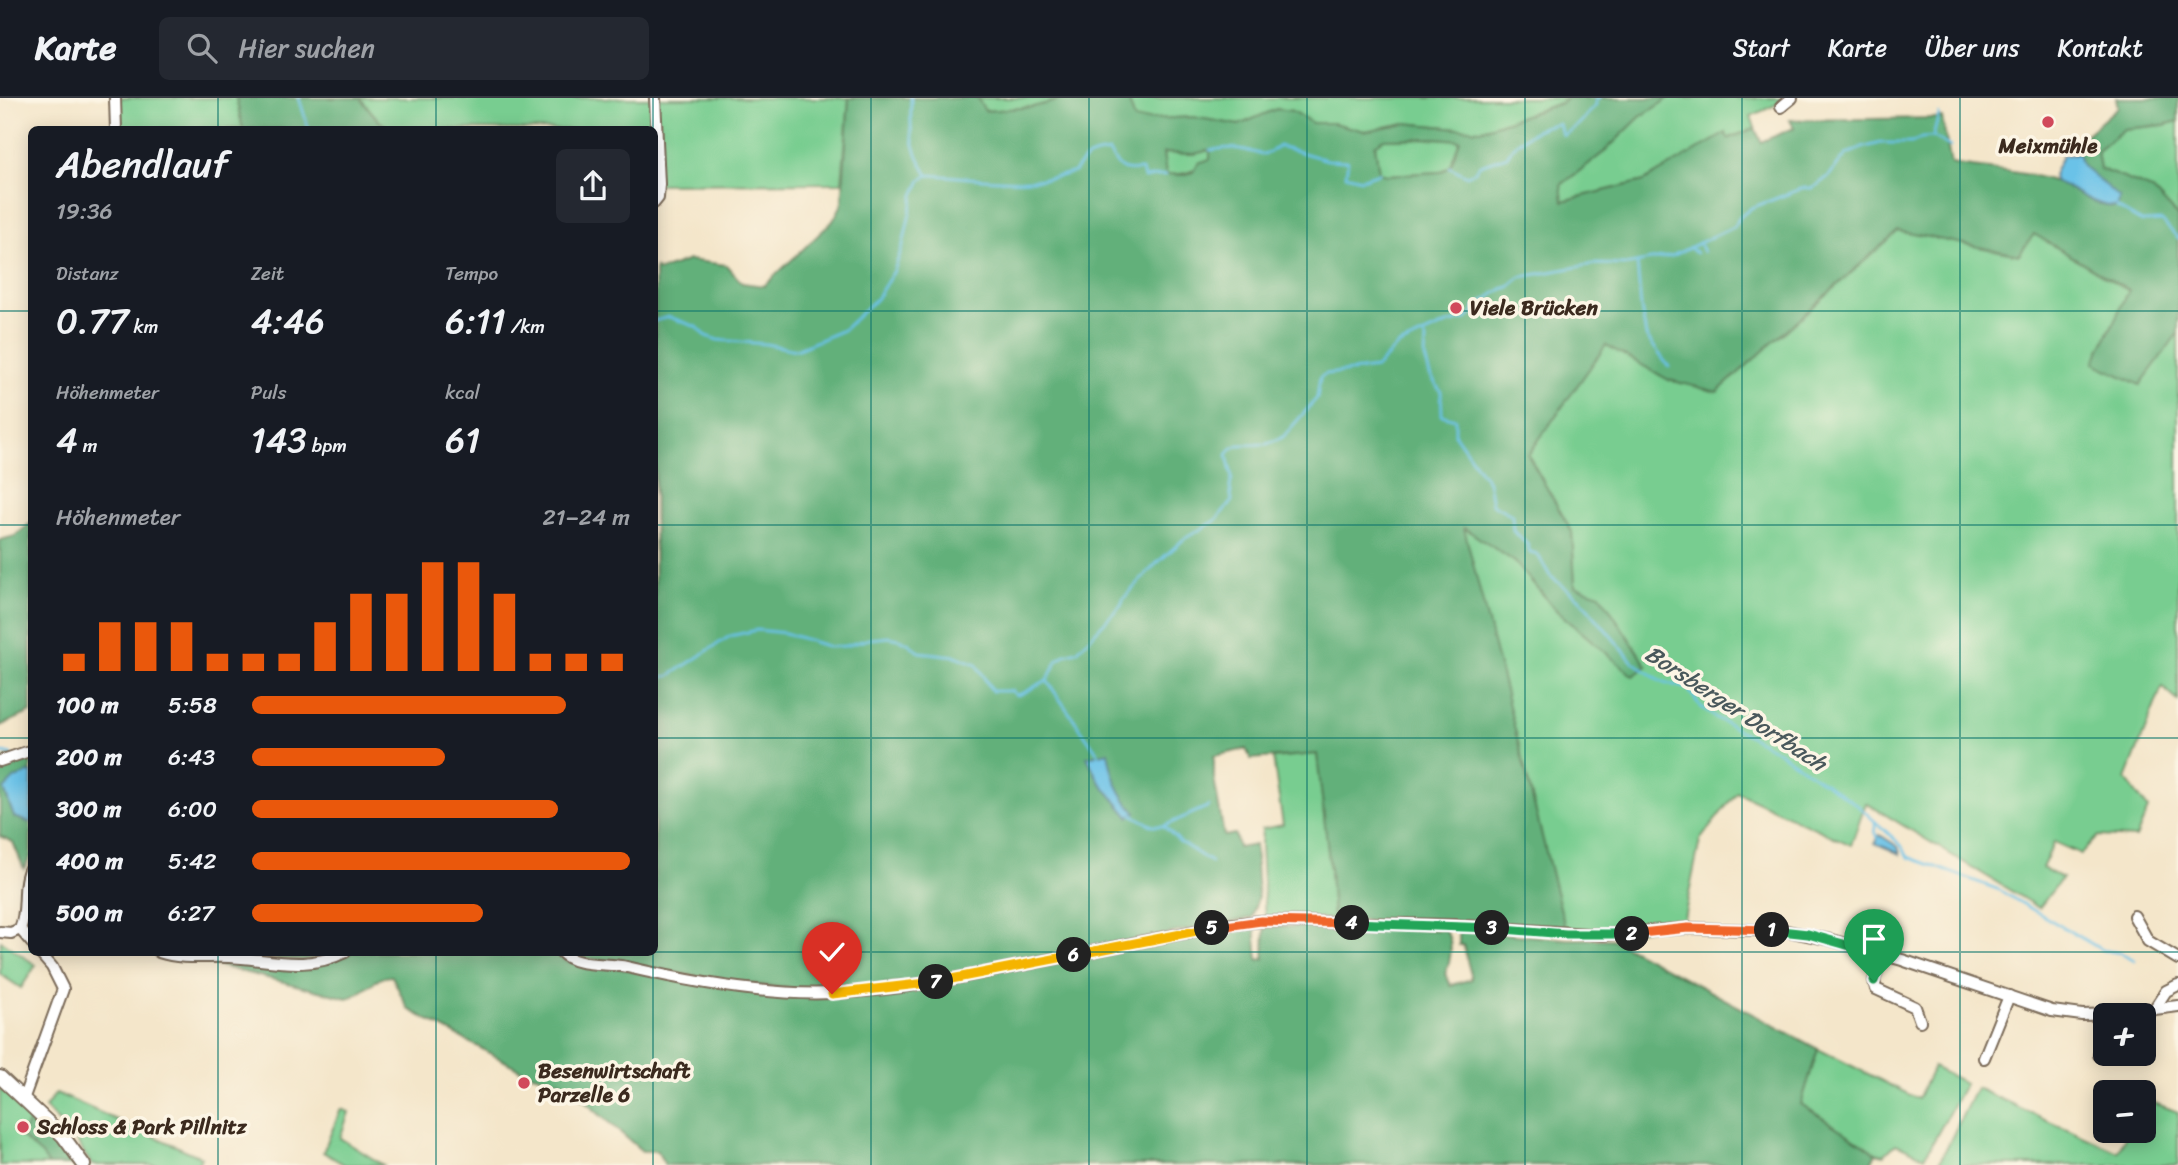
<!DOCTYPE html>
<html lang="de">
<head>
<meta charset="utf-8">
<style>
	:root { --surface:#171b24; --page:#242831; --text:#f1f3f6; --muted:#9ea1a6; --line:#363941; --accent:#ea580c }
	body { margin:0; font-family:Sriracha,sans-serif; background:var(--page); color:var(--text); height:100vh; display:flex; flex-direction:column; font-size:26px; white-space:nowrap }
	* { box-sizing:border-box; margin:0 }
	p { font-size:23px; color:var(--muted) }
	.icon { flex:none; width:38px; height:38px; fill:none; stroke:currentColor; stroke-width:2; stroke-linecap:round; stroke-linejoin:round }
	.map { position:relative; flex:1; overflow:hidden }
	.sheet { position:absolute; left:28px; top:28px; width:630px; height:830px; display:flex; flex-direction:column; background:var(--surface); border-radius:10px; box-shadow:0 4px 18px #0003 }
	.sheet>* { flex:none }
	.fabs { position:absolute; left:2093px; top:905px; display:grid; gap:14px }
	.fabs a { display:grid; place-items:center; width:63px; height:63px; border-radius:10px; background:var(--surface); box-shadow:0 4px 18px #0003; font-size:35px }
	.pin { position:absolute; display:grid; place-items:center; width:60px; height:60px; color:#fff; margin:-72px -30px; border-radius:50% 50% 50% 0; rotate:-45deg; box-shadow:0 0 7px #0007 }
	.pin .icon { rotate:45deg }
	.km { position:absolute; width:35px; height:35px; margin:-18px; border-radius:50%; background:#222; color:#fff; font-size:19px; line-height:35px; text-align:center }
	.round { display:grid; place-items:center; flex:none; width:74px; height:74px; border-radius:10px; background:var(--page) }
	.summary { display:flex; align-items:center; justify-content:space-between; height:119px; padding:0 28px }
	h1 { font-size:38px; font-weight:600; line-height:52px }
	.stats { display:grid; grid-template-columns:repeat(3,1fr); gap:10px; height:119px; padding:7px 28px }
	.stats div { display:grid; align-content:center }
	.stats b { font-size:35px; font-weight:600 }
	.stats small { font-size:19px; font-weight:400 }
	.stats p { font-size:19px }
	.chart { height:196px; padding:14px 28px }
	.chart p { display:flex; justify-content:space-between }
	.chart svg { width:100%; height:126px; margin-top:7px; stroke:var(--accent); stroke-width:6 }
	ul { padding:0 28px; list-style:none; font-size:23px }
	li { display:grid; grid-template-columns:112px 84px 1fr; align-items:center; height:52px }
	li i { height:18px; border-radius:9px; background:var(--accent) }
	header { display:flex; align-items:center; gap:42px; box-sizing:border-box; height:98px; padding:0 35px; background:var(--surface); border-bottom:2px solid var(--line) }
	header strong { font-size:33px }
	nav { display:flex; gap:38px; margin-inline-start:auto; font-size:24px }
	.search { width:490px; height:63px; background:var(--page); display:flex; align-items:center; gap:18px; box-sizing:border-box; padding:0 24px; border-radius:10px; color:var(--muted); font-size:26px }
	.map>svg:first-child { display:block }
	.green { fill:#78cd90; stroke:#5a7c57; stroke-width:2 }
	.forest { fill:#62b07a; stroke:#4e6d4c; stroke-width:2; fill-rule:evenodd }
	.water { fill:#6bc2e8; stroke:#537683; stroke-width:2 }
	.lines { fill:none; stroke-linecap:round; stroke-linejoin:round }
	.stream { stroke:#6bc2e8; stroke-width:2.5 }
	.minor-casing { stroke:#7c6c5a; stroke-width:14 }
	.major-casing { stroke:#7c6c5a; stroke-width:16 }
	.minor { stroke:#fff; stroke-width:10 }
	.major { stroke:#fff; stroke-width:12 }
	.split-1-casing { stroke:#fff; stroke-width:14 }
	.split-2-casing { stroke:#fff; stroke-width:14 }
	.split-3-casing { stroke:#fff; stroke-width:14 }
	.split-4-casing { stroke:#fff; stroke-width:14 }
	.split-5-casing { stroke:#fff; stroke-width:14 }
	.split-6-casing { stroke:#fff; stroke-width:14 }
	.split-7-casing { stroke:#fff; stroke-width:14 }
	.split-8-casing { stroke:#fff; stroke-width:14 }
	.split-1 { stroke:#22a559; stroke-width:9 }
	.split-2 { stroke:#f0652b; stroke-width:9 }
	.split-3 { stroke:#22a559; stroke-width:9 }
	.split-4 { stroke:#22a559; stroke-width:9 }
	.split-5 { stroke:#f0652b; stroke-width:9 }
	.split-6 { stroke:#f5b400; stroke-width:9 }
	.split-7 { stroke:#f5b400; stroke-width:9 }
	.split-8 { stroke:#f5b400; stroke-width:9 }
	.grid { fill:none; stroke:#0f766e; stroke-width:2; stroke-opacity:0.55 }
	.poi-dot { fill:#d1495b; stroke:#fcf5e5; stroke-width:2.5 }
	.labels { text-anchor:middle; stroke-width:7; stroke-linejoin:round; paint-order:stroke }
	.poi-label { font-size:21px; font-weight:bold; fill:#3b2a1e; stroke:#fcf5e5; text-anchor:start }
	.water-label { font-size:23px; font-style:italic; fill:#49585b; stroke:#fcf5e5 }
</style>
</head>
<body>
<header>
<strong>Karte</strong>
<div class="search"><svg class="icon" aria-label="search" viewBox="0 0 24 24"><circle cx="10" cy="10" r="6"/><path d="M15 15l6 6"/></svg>Hier suchen</div>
<nav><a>Start</a><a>Karte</a><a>Über uns</a><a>Kontakt</a></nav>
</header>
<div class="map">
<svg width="2178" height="1067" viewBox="0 0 2178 1067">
	<rect width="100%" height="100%" fill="#fcf5e5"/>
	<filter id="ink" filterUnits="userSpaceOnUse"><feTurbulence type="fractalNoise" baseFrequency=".0143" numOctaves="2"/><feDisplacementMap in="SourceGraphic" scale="14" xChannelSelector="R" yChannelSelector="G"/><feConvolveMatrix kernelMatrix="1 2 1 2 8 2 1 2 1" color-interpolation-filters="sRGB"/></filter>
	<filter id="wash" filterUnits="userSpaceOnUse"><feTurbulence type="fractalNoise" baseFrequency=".00686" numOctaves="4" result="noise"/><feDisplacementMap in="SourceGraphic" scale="28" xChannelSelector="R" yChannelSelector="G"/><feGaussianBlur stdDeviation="1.57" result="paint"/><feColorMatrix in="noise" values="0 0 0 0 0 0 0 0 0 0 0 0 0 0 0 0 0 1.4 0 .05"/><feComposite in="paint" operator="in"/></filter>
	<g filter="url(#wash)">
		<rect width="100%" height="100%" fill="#f4e6ca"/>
		<g class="green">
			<path d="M115,0H236L243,31H116Z"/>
			<path d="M360,0H849L842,85L655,86L654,32L391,31L379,23Z"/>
			<path d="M978,0H1068L1033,9L984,13Z"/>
			<path d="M1128,0H1567L1561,5L1480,32L1405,25L1365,33L1333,25H1312L1293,13L1277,11L1239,27L1193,19L1135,22Z"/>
			<path d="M1669,0H1784L1780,5L1751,18L1755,30L1727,41L1725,36L1644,83L1562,103L1561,87L1603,55L1640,19Z"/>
			<path d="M2178,23V119L2152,91L2100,71L2097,53L2124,31L2164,27Z"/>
			<path d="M1435,40L1461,42L1450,69L1440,74L1387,77L1379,75L1375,47L1384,41Z"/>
			<path d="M1210,52V61C1195,73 1186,77 1166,77L1163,55L1194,56Z"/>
			<path d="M1898,133L2019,157L2034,136L2129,193L2095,264L2140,287L2178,235V603L2162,589L2126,681L2148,711L2136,740L2098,738L2081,756L2054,744L2042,770L2062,780L2039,810L1866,705L1851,747L1737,694L1700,742L1683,825L1628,834L1566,833L1463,429L1515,464L1557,513L1634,577L1647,568L1575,488L1572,434L1528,357L1606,247L1669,282L1717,294Z"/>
			<path d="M1317,656L1330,771L1333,821L1265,820L1261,747L1262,731L1283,727L1273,660Z"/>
			<path d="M1,843L36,867L21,890L0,876Z"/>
			<path d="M1818,951L1918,1001L1933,969L1965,985L1925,1059L1896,1046L1884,1057L1876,1055L1801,1006Z"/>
			<path d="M0,990L49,1032L74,1067H0Z"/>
			<path d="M1976,990L2118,1054L2128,1033L2144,1032V1001L2178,1014V1067H1938Z"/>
			<path d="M56,995L201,1059L198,1067H92L75,1041L45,1010Z"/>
			<path d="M341,1011L349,1014L340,1040L383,1067H345L323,1054Z"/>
		</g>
		<g class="forest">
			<path d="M236,0H360L379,23L391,31H243Z"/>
			<path d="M849,0H978L985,13L1033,9L1068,0H1128L1135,22L1193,19L1239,27L1276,11L1293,13L1312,25H1333L1365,33L1405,25L1480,32L1561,5L1567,0H1669L1640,19L1603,55L1561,87L1563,103L1644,83L1726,35L1728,41L1755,30L1761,44L1794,30L1790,22L1942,20L1951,66C1980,71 2024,73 2050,82C2073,90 2092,108 2116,109C2106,95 2096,81 2084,69C2078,63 2078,56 2072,50L2073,48L2118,9L2116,0H2178V23L2164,27L2124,31L2097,53L2100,71L2152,91L2178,119V235L2140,287L2094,265L2129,192L2034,136L2019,157L1898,133L1717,294L1669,282L1606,247L1528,357L1572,434L1575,488L1600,496L1647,568L1633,578L1557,513L1515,464L1464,430L1566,833L1333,821L1330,771L1317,656L1251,661L1246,651L1214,658V680L1224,738L1235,736L1238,750L1255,747L1258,798L1252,820L921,882L824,892L793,891L727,883L579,859L568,854H654L655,170L659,173L689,162L726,167L742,185L764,188L833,123L842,106ZM1435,40L1460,42L1450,69L1440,74L1387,77L1379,75L1375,47L1384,41ZM1210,52V61L1198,65L1193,74L1183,77L1166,76L1163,55L1194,56Z"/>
			<path d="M31,425V614L0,628V442L15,438Z"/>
			<path d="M8,659L31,660V674L15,680L5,695L14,719L31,725V758L24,771L13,744L0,738V663Z"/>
			<path d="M1255,828L1258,862L1264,861L1265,828L1445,832C1454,843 1451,863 1445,876L1451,887L1472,881L1463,847H1459V832L1566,841H1612L1818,951L1801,1006L1876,1055L1870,1067H665L657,1053H642L562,984L525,974L408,911L392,878C373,878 365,897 347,900L211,866V864L229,862L290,869L347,857L352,854H557L566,863L837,899L1226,831Z"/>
			<path d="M177,854H339L303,862Z"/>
			<path d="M32,1017L59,1044L74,1067H49L42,1057L21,1039Z"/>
		</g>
		<g class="water">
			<path d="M2078,55L2082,68L2120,100L2116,109C2093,108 2075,92 2054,83L2053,77L2062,58Z"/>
			<path d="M1108,654C1112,678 1118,696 1136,715L1129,719L1099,683L1087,659Z"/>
			<path d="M31,674H32L31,725L14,719L4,691L15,680Z"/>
			<path d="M1880,737L1898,749L1900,756L1875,745Z"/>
		</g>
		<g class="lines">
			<g class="stream">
				<path d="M299,0L309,32"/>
				<path d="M911,0C910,31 910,49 928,77"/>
				<path d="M1933,39L1939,16"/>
				<path d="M2071,44L2075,48"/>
				<path d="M1210,52C1220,51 1231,49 1240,51C1259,54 1261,62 1279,48L1328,62L1348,63L1346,77L1361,81L1379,75"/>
				<path d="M1450,69L1467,78L1473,75L1480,67L1507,58C1516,42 1541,26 1559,26L1562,37C1582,27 1582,21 1596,7L1595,1L1600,0"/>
				<path d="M2116,109L2142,124L2162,123L2178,140"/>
				<path d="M1699,145L1703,154"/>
				<path d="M1689,149L1696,155"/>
				<path d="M1637,165L1641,210L1646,238L1669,269"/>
				<path d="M654,223L669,219L697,229L706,238L718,242L766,246L796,252L843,232L876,201L894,173L903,147L914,97L921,82L928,77C975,79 1029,90 1074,74C1084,59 1092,56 1109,54C1120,72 1121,74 1142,72L1144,80L1166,77"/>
				<path d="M1423,238L1426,241L1425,260L1430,277L1441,294L1442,317L1455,321V337L1488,384L1492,406L1512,417L1513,433L1527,446L1530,455L1538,457L1550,478L1580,501L1633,564L1660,583L1688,591L1700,608L1716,620L1774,651L1856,706L1901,747L1908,759L1997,791L2102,852L2121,855L2135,862"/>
				<path d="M654,580L669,578L730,538L757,532L785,535L830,549L845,548L869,541L889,539L899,541L908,545L919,554L956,558L976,566L992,593H1012L1016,597C1027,596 1035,586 1047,583L1057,563L1066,556L1077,553L1121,507L1124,500L1156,466L1184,441L1215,423L1232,403L1230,389L1232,379L1227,357L1231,351L1238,347L1267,346L1283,339L1317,300L1320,279L1326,276L1376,270L1397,248L1447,226L1466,221L1473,215L1476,208L1502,191L1509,189L1521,179L1594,166L1625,167L1672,158L1733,129L1740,119L1751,110L1803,90H1813L1828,79L1847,56L1862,50L1881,45H1911L1922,40L1933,39L1951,49"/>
				<path d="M1047,583L1099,657"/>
				<path d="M0,655L11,656"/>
				<path d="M1133,717L1153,728H1164L1180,744L1211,764"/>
				<path d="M1875,723V733L1878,740"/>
				<path d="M1164,728L1209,708"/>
			</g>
		</g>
	</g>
	<g filter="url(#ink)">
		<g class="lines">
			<defs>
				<g id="minor">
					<path d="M115,0L116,32"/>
					<path d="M1781,9L1792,0"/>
					<path d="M654,105L658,100L659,86L655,0"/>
					<path d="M0,663L32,652"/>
					<path d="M2134,818L2148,843L2178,861"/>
					<path d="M20,831C29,810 20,786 32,766"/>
					<path d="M20,831L32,845"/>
					<path d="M0,834L11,835L20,831"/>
					<path d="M159,854C183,862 205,858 229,859C270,861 306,874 345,854"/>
					<path d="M561,854C576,870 607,864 627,869C691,884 767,898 833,895C897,893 960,880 1023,867C1091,854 1159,840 1226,827L1261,823L1454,827L1603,837L1688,830L1787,833L1831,842L1902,862L2052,913L2082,917L2116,916L2178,908"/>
					<path d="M1882,857L1874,883L1876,891L1915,909L1920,923"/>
					<path d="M2155,910L2166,893L2178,887"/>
					<path d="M2099,957L2105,943"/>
					<path d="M1984,960L2009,898"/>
					<path d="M24,999L63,891L52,869L39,854"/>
				</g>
				<path id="major" d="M0,979L63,1038L84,1067"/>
			</defs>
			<use href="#minor" class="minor-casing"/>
			<use href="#major" class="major-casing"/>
			<use href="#minor" class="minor"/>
			<use href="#major" class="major"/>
		</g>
	</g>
	<g class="lines" filter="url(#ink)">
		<defs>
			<path id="split-1" d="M1772,832L1808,836L1882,857L1874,883"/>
			<path id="split-2" d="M1632,836L1688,830L1772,832"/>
			<path id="split-3" d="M1492,830L1566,836H1632"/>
			<path id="split-4" d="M1352,825L1492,830"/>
			<path id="split-5" d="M1212,830L1261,823L1352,825"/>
			<path id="split-6" d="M1074,857L1212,830"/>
			<path id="split-7" d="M936,884L1074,857"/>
			<path id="split-8" d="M832,896L936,884"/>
		</defs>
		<use href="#split-1" class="split-1-casing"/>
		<use href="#split-2" class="split-2-casing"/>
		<use href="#split-3" class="split-3-casing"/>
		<use href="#split-4" class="split-4-casing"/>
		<use href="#split-5" class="split-5-casing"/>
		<use href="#split-6" class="split-6-casing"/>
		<use href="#split-7" class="split-7-casing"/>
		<use href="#split-8" class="split-8-casing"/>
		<use href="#split-1" class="split-1"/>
		<use href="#split-2" class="split-2"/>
		<use href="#split-3" class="split-3"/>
		<use href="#split-4" class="split-4"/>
		<use href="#split-5" class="split-5"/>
		<use href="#split-6" class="split-6"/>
		<use href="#split-7" class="split-7"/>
		<use href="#split-8" class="split-8"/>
	</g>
	<path class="grid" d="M218,0V32M436,0V32M653,0V32M871,0V1067M1089,0V1067M1307,0V1067M1525,0V1067M1742,0V1067M1960,0V1067M0,213H32M654,213H2178M0,427H32M654,427H2178M0,640H32M654,640H2178M0,854H32M218,854V1067M436,854V1067M653,854V1067M654,854H2178"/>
	<g class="poi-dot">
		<circle cx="2048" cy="24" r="7"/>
		<circle cx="1456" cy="210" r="7"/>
		<circle cx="524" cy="985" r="7"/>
		<circle cx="23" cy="1029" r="7"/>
	</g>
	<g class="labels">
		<g class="poi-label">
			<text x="2048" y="55" text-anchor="middle">Meixmühle</text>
			<text x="1470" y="217">Viele Brücken</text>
			<text x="538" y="980">Besenwirtschaft<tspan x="538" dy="24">Parzelle 6</tspan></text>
			<text x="37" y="1036">Schloss &amp; Park Pillnitz</text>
		</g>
		<g class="water-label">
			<text transform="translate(1736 610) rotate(33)" y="8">Borsberger Dorfbach</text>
		</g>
	</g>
</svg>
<div class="fabs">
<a>+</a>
<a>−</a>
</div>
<div class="pin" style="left:1874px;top:883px;background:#1e9e55"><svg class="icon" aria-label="arrive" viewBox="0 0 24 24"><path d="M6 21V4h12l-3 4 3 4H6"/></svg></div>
<div class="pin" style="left:832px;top:896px;background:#d93025"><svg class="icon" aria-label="check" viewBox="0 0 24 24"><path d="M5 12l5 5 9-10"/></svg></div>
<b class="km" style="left:1772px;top:832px">1</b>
<b class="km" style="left:1632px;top:836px">2</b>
<b class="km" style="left:1492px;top:830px">3</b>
<b class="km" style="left:1352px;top:825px">4</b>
<b class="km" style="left:1212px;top:830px">5</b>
<b class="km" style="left:1074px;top:857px">6</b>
<b class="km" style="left:936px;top:884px">7</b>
<section class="sheet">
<div class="summary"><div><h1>Abendlauf</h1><p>19:36</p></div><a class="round"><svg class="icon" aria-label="share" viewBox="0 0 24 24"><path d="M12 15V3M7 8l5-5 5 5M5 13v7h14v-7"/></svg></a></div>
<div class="stats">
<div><p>Distanz</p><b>0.77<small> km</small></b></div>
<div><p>Zeit</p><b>4:46</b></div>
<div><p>Tempo</p><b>6:11<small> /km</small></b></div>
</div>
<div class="stats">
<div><p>Höhenmeter</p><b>4<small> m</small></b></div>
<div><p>Puls</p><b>143<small> bpm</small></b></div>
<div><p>kcal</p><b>61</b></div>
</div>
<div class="chart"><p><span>Höhenmeter</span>21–24 m</p>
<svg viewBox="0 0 160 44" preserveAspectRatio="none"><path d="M5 44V38M15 44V27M25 44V27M35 44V27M45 44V38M55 44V38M65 44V38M75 44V27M85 44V17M95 44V17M105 44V6M115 44V6M125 44V17M135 44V38M145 44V38M155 44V38"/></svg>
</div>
<ul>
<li><b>100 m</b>5:58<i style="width:83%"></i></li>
<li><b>200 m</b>6:43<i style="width:51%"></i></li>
<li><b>300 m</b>6:00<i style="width:81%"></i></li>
<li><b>400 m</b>5:42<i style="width:100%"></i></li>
<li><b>500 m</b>6:27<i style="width:61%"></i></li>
</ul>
</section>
</div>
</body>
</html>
